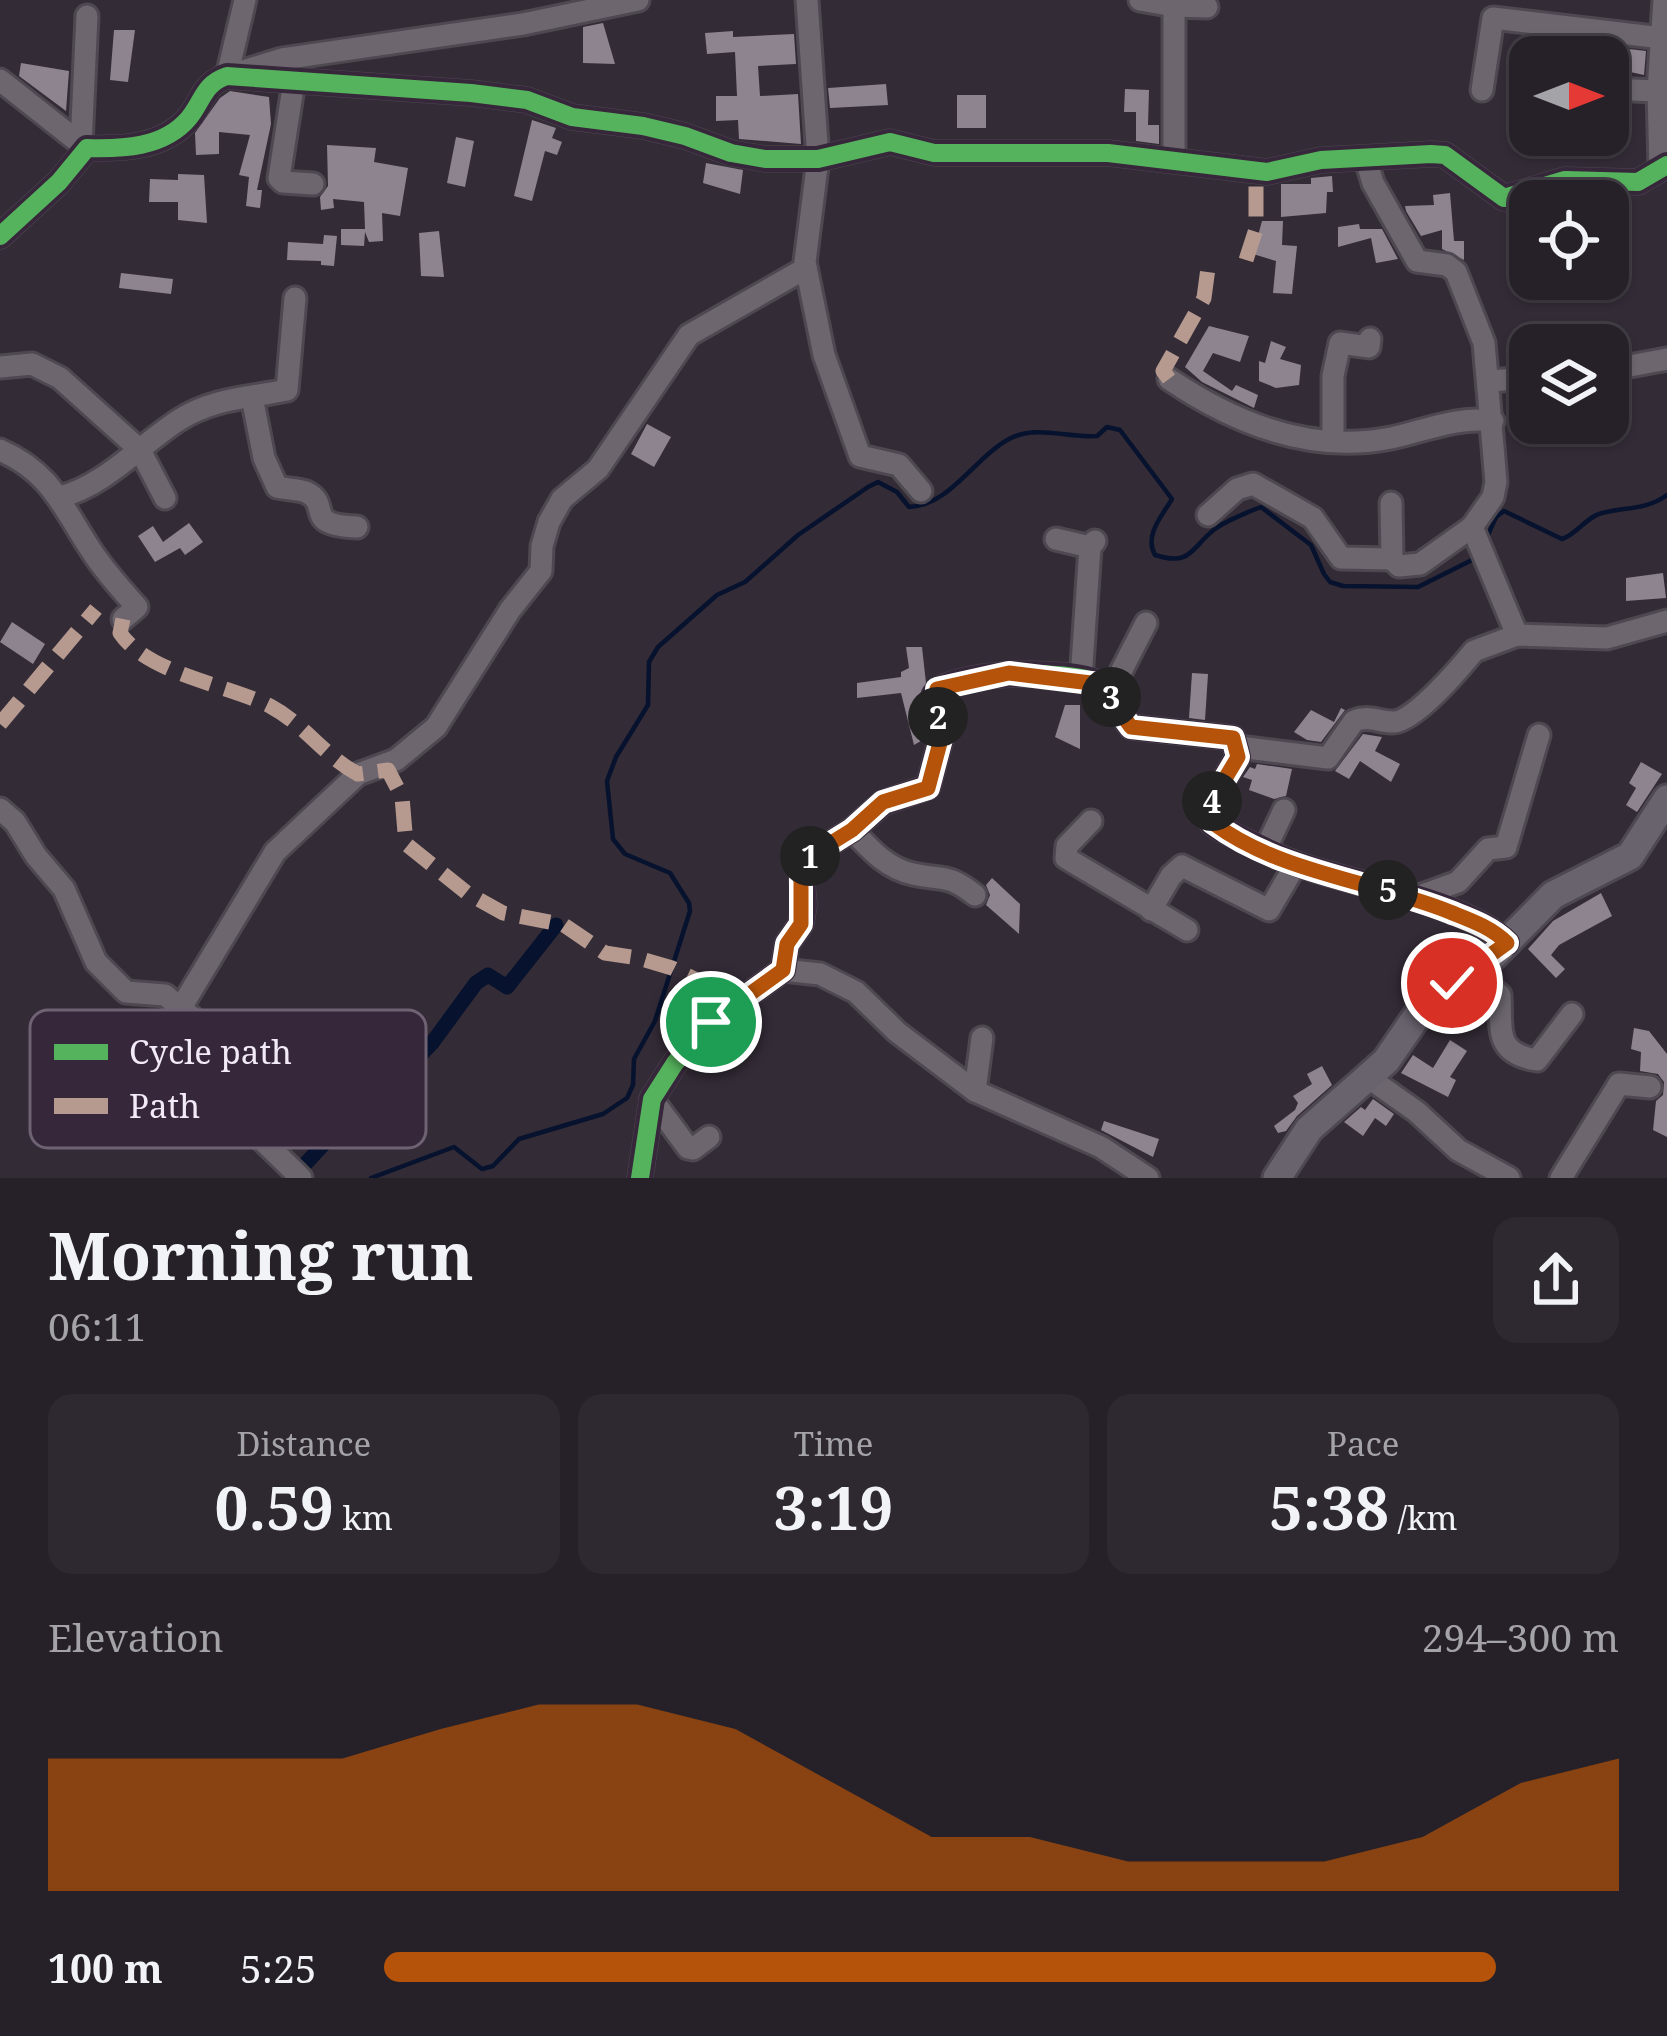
<!DOCTYPE html>
<html lang="en">
<head>
<meta charset="utf-8">
<style>
	:root { --surface:#262028; --page:#2e2830; --text:#f1f3f6; --muted:#a4a3a8; --line:#423e45; --accent:#b45309 }
	body { margin:0; font-family:"Noto Serif",serif; background:var(--page); color:var(--text); height:100vh; display:flex; flex-direction:column; font-size:45px; white-space:nowrap }
	* { box-sizing:border-box; margin:0 }
	p { font-size:39px; color:var(--muted) }
	.icon { flex:none; width:66px; height:66px; fill:none; stroke:currentColor; stroke-width:2; stroke-linecap:round; stroke-linejoin:round }
	.map { position:relative; height:1178px; overflow:hidden }
	.side { display:flex; flex-direction:column; background:var(--surface); flex:1 }
	.side>* { flex:none }
	.needle { width:78px; rotate:90deg }
	.controls { position:absolute; left:1509px; top:36px; display:grid; gap:24px }
	.controls a { display:grid; place-items:center; width:120px; height:120px; border-radius:24px; background:var(--surface); box-shadow:0 3px 9px #0004,0 0 0 3px var(--line); font-size:60px }
	.pin { position:absolute; display:grid; place-items:center; width:102px; height:102px; color:#fff; margin:-51px; border:6px solid #fff; border-radius:50%; box-shadow:0 3px 12px #0007 }
	.km { position:absolute; width:60px; height:60px; margin:-30px; border-radius:50%; background:#222; color:#fff; font-size:33px; line-height:60px; text-align:center }
	.round { display:grid; place-items:center; flex:none; width:126px; height:126px; border-radius:24px; background:var(--page) }
	.overview { display:flex; align-items:center; justify-content:space-between; height:204px; padding:0 48px }
	h1 { font-size:66px; font-weight:700; line-height:90px }
	.stats { display:grid; grid-template-columns:repeat(3,1fr); gap:18px; height:204px; padding:12px 48px }
	.stats div { display:grid; align-content:center; border-radius:24px; background:var(--page); text-align:center }
	.stats b { font-size:60px; font-weight:700 }
	.stats small { font-size:33px; font-weight:400 }
	.stats p { font-size:33px }
	.chart { height:336px; padding:24px 48px }
	.chart p { display:flex; justify-content:space-between }
	.chart svg { width:100%; height:216px; margin-top:12px; fill:var(--accent); opacity:.7 }
	ul { padding:0 48px; list-style:none; font-size:39px }
	li { display:grid; grid-template-columns:192px 144px 1fr; align-items:center; height:90px }
	li i { height:30px; border-radius:15px; background:var(--accent) }
	.map>svg:first-child { display:block }
	.lines { fill:none; stroke-linecap:round; stroke-linejoin:round }
	.stream { stroke:#06122e; stroke-width:4.5 }
	.canal { stroke:#06122e; stroke-width:15 }
	.building { fill:#8e8490 }
	.minor-casing { stroke:#4e4851; stroke-width:27 }
	.major-casing { stroke:#4e4851; stroke-width:33 }
	.minor { stroke:#6d666f; stroke-width:21 }
	.major { stroke:#69636e; stroke-width:27 }
	.quiet { stroke:#b69a8f; stroke-width:15; stroke-dasharray:30 15; stroke-linecap:butt }
	.cycleway-casing { stroke:#36273a; stroke-width:26 }
	.cycleway { stroke:#56b35d; stroke-width:18 }
	.route-casing { stroke:#fff; stroke-width:24 }
	.route { stroke:#b45309; stroke-width:15 }
	.key { fill:#36273a; stroke:#6f6273; stroke-width:3 }
	.key-label { font-size:33px; fill:#f3eaf7 }
</style>
</head>
<body>
<div class="map">
<svg width="1667" height="1178" viewBox="0 0 1667 1178">
	<rect width="100%" height="100%" fill="#332b36"/>
	<g class="lines">
		<g class="stream">
			<path d="M1487,537L1496,517L1504,511L1562,539C1577,534 1586,517 1602,513C1625,507 1647,510 1667,495"/>
			<path d="M371,1178L454,1147L482,1169L493,1166L519,1139L603,1114L627,1098L633,1085L634,1059L655,1021L690,911L689,903L670,873L625,854L613,839L607,781L616,757L648,705L649,662L658,647L717,595L745,582L798,535L868,487L878,482L897,492L909,507C950,506 975,456 1011,438C1037,425 1068,438 1097,436L1107,427L1120,430L1172,499C1162,516 1144,535 1155,555C1192,567 1191,547 1215,529C1224,522 1250,511 1261,507L1311,545L1324,574L1330,582L1343,586L1418,587L1478,557"/>
		</g>
		<path class="canal" d="M295,1175L371,1093L404,1072L432,1043L476,983L488,975L507,987L556,925"/>
	</g>
	<g class="building">
		<path d="M603,23L615,64L583,63V27Z"/>
		<path d="M114,30H135L128,82L110,80Z"/>
		<path d="M733,31V37L794,34L796,64L758,66L760,96L798,94L801,144L739,139L738,120L716,121V96H737L735,52L707,54L705,33Z"/>
		<path d="M1604,46L1646,51L1644,75L1612,68L1613,57H1584L1585,50Z"/>
		<path d="M21,63L69,71L66,111L19,76Z"/>
		<path d="M886,84L888,105L830,108L828,88Z"/>
		<path d="M1125,89L1149,90L1148,125H1159V144L1136,141V112H1124Z"/>
		<path d="M230,91L269,97L271,124L257,190H262L260,208L246,206L249,177L239,175L250,135L219,132V154L196,155L195,133L220,98Z"/>
		<rect x="957" y="95" width="29" height="33"/>
		<path d="M532,120L556,128L552,138L562,142L557,155L545,151L532,201L514,196Z"/>
		<path d="M456,137L474,141L465,187L447,183Z"/>
		<path d="M327,145L376,148L374,162L408,168L400,216L382,213L383,241L369,242L365,232L364,246L341,245V229H365L364,202L333,199L334,208L321,210L320,197L328,186Z"/>
		<path d="M706,163L743,170L740,194L703,183Z"/>
		<path d="M178,174L204,175L207,223L178,220V202H149L150,179L178,180Z"/>
		<path d="M1332,176L1333,192H1327L1326,213L1281,217V184H1311V178Z"/>
		<path d="M1450,193L1454,241H1464V260L1442,249V230L1421,236L1406,211L1405,206L1434,205L1433,195Z"/>
		<path d="M1262,221H1283L1282,245L1297,246L1292,294L1273,293L1276,261L1253,254Z"/>
		<path d="M1359,224L1360,229H1382L1398,259L1376,263L1371,238L1338,247V227Z"/>
		<path d="M439,231L444,277L421,276L419,233Z"/>
		<path d="M324,235L337,236L334,266L321,265V261L287,260L288,242L323,244Z"/>
		<path d="M121,273L173,279L171,294L119,288Z"/>
		<path d="M1209,326L1249,336L1240,362L1213,353L1203,371L1232,391L1236,385L1258,395L1254,408L1202,382L1185,367Z"/>
		<path d="M1271,341L1286,347L1280,359L1301,365L1299,385L1276,388L1259,381V361L1265,363Z"/>
		<path d="M647,424L671,437L654,467L631,454Z"/>
		<path d="M189,523L203,542L185,555L180,548L155,562L138,536L153,526L163,542Z"/>
		<path d="M1663,573L1666,598L1626,601V578Z"/>
		<path d="M12,622L45,644L33,664L0,642Z"/>
		<path d="M906,647H922L926,683L919,696L926,738L914,745L901,693L857,698V683L901,677V672L909,668Z"/>
		<path d="M1192,673L1208,674L1205,720L1189,718Z"/>
		<path d="M1065,705H1080V749L1055,737Z"/>
		<path d="M1341,708L1345,710L1321,742L1307,740L1294,732L1311,710L1334,722Z"/>
		<path d="M1363,734L1382,737L1375,751L1400,764L1391,782L1360,761L1349,779L1335,771Z"/>
		<path d="M1641,762L1662,774L1637,812L1626,805L1636,788L1629,783Z"/>
		<path d="M1257,764L1292,769L1286,796L1274,799L1249,790L1252,780L1243,777L1250,767L1255,769Z"/>
		<path d="M992,878L1020,904L1019,934L986,905L990,895L986,885Z"/>
		<path d="M1601,893L1612,916L1559,945L1551,955L1565,969L1556,978L1528,949L1553,921Z"/>
		<path d="M1634,1028L1649,1031L1667,1054V1137L1653,1130L1656,1101L1663,1095L1664,1082L1658,1074L1640,1071L1641,1052L1631,1049Z"/>
		<path d="M1450,1040L1467,1051L1450,1077L1456,1080L1448,1097L1401,1073L1413,1055L1433,1068Z"/>
		<path d="M1322,1066L1332,1085L1297,1116L1286,1131L1278,1133L1274,1126L1295,1110L1298,1103L1293,1096L1312,1084L1307,1074Z"/>
		<path d="M1373,1099L1394,1114L1386,1126L1375,1118L1363,1136L1344,1122L1361,1107L1365,1110Z"/>
		<path d="M1104,1121L1159,1139L1153,1157L1101,1130Z"/>
	</g>
	<g class="lines">
		<defs>
			<g id="minor">
				<path d="M245,0L227,76L282,59L523,24L638,0"/>
				<path d="M807,0L818,159L805,262L824,355L860,456L899,465L921,491"/>
				<path d="M1140,0L1174,6V159"/>
				<path d="M1174,6L1207,7"/>
				<path d="M1569,57L1571,29"/>
				<path d="M0,80L86,148"/>
				<path d="M294,81L279,178L283,182L313,184"/>
				<path d="M1608,89L1658,91"/>
				<path d="M1482,90L1493,18L1662,38"/>
				<path d="M81,144L87,16"/>
				<path d="M1366,160L1373,183L1417,261L1447,265L1456,272L1484,343L1496,482L1493,497L1472,527L1517,635"/>
				<path d="M1660,169L1658,91L1664,0"/>
				<path d="M0,236L59,182L87,148C122,149 164,148 189,118C203,101 203,84 227,76L471,93L527,100L572,117L643,126L685,136L731,153L765,159H818L890,142L934,153H1108L1267,172L1321,160L1431,154L1445,155L1504,198L1565,180L1638,182L1667,165"/>
				<path d="M0,367L32,364L60,378L140,450L165,498"/>
				<path d="M1608,370L1667,359"/>
				<path d="M1169,379C1234,423 1311,454 1391,438C1424,431 1458,416 1493,421"/>
				<path d="M1490,381L1530,378"/>
				<path d="M252,397L264,458L277,487C285,489 298,489 306,492C333,505 301,525 357,527"/>
				<path d="M1333,440V376L1340,343L1369,347L1370,339"/>
				<path d="M0,450C50,472 61,504 89,547C102,568 120,588 137,607L123,619"/>
				<path d="M60,497C106,485 140,445 179,420C213,398 249,398 287,390L295,298"/>
				<path d="M1391,503L1392,559L1399,566L1420,564L1472,527"/>
				<path d="M1208,515L1237,489L1253,484L1313,518L1341,558L1392,559"/>
				<path d="M1056,539L1090,547"/>
				<path d="M1081,679L1090,547L1095,541"/>
				<path d="M1110,693L1146,623"/>
				<path d="M1239,747L1328,758L1354,721C1369,715 1378,722 1393,722C1414,722 1460,668 1474,651L1517,635L1607,638L1667,621"/>
				<path d="M0,809L15,822L36,856L64,889L96,962L126,992L165,995L212,1034L220,1071L256,1134L301,1178"/>
				<path d="M1091,821L1067,846L1066,858L1187,930"/>
				<path d="M852,830C870,849 886,868 913,874C944,881 947,873 975,895"/>
				<path d="M1265,850L1284,810"/>
				<path d="M1414,898L1458,882L1488,849L1506,847L1539,735"/>
				<path d="M1151,910L1171,876L1182,866L1269,910L1296,864"/>
				<path d="M1471,969L1500,995C1502,1028 1493,1053 1537,1060L1572,1014"/>
				<path d="M783,970L820,974L856,992L897,1032L975,1091L1101,1147L1148,1178"/>
				<path d="M182,1006L275,852L358,774L396,760L436,727L510,610L541,571L542,546L549,522L562,499L598,469L689,335L806,268"/>
				<path d="M1369,1078L1417,1112L1458,1150L1509,1178"/>
				<path d="M975,1091L982,1038"/>
				<path d="M652,1099L688,1148L693,1149L709,1137"/>
				<path d="M640,1178L652,1099L675,1063L711,1022L783,970L787,944L801,924L804,905L801,868L807,858L852,830L883,803L928,787L941,739L934,695C954,670 1069,669 1098,683C1109,689 1120,715 1131,727L1233,738L1238,757L1212,799V823L1220,829C1245,840 1270,855 1297,864C1353,885 1465,901 1507,943"/>
				<path d="M1561,1178L1619,1084L1650,1087"/>
			</g>
			<path id="major" d="M1277,1178L1309,1129L1386,1061L1419,1013L1452,983L1494,955L1553,895L1630,856L1667,799"/>
		</defs>
		<use href="#minor" class="minor-casing"/>
		<use href="#major" class="major-casing"/>
		<use href="#minor" class="minor"/>
		<use href="#major" class="major"/>
		<g class="quiet">
			<path d="M1246,260L1256,229V172"/>
			<path d="M1169,379L1163,371L1204,298L1208,268"/>
			<path d="M123,619L120,633C148,674 226,684 270,706C304,724 324,756 358,774L388,770L402,797L406,844L467,893L503,913L564,925L605,953L638,958L672,968L741,1002"/>
			<path d="M0,724L96,609"/>
		</g>
		<defs>
			<g id="cycleway">
				<path d="M0,236L59,182L87,148C122,149 164,148 189,118C203,101 203,84 227,76L471,93L527,100L572,117L643,126L685,136L731,153L765,159H818L890,142L934,153H1108L1267,172L1321,160L1431,154L1445,155L1504,198L1565,180L1638,182L1667,165"/>
				<path d="M640,1178L652,1099L675,1063L711,1022L783,970L787,944L801,924L804,905L801,868L807,858L852,830L883,803L928,787L941,739L934,695C954,670 1069,669 1098,683C1109,689 1120,715 1131,727L1233,738L1238,757L1212,799V823L1220,829C1245,840 1270,855 1297,864C1353,885 1465,901 1507,943"/>
			</g>
		</defs>
		<use href="#cycleway" class="cycleway-casing"/>
		<use href="#cycleway" class="cycleway"/>
	</g>
	<g class="lines">
		<defs>
			<path id="route" d="M711,1022L783,970L787,944L801,924V868L807,858L852,830L883,802L928,788L941,739L937,689L1009,673L1099,684L1131,727L1233,738L1238,757L1213,799V823C1280,873 1373,881 1450,912C1470,920 1491,927 1507,943L1452,983"/>
		</defs>
		<use href="#route" class="route-casing"/>
		<use href="#route" class="route"/>
	</g>
	<rect x="30" y="1010" width="396" height="138" rx="18" class="key"/>
	<rect x="54" y="1044" width="54" height="16" fill="#56b35d"/>
	<rect x="54" y="1098" width="54" height="16" fill="#b69a8f"/>
	<g class="key-label">
		<text x="129" y="1064">Cycle path</text>
		<text x="129" y="1118">Path</text>
	</g>
</svg>
<div class="controls">
<a><svg class="needle" viewBox="-14 -14 28 28"><path d="M0-13l5 13h-10z" fill="#e53935"/><path d="M0 13l5-13h-10z" fill="#a4a3a8"/></svg></a>
<a><svg class="icon" aria-label="locate" viewBox="0 0 24 24"><circle cx="12" cy="12" r="6"/><path d="M12 2v4M12 18v4M2 12h4M18 12h4"/></svg></a>
<a><svg class="icon" aria-label="layers" viewBox="0 0 24 24"><path d="M12 4l9 5-9 5-9-5zM3 14l9 5 9-5"/></svg></a>
</div>
<div class="pin" style="left:711px;top:1022px;background:#1e9e55"><svg class="icon" aria-label="arrive" viewBox="0 0 24 24"><path d="M6 21V4h12l-3 4 3 4H6"/></svg></div>
<div class="pin" style="left:1452px;top:983px;background:#d93025"><svg class="icon" aria-label="check" viewBox="0 0 24 24"><path d="M5 12l5 5 9-10"/></svg></div>
<b class="km" style="left:810px;top:856px">1</b>
<b class="km" style="left:938px;top:717px">2</b>
<b class="km" style="left:1111px;top:697px">3</b>
<b class="km" style="left:1212px;top:801px">4</b>
<b class="km" style="left:1388px;top:890px">5</b>
</div>
<section class="side">
<div class="overview"><div><h1>Morning run</h1><p>06:11</p></div><a class="round"><svg class="icon" aria-label="share" viewBox="0 0 24 24"><path d="M12 15V3M7 8l5-5 5 5M5 13v7h14v-7"/></svg></a></div>
<div class="stats">
<div><p>Distance</p><b>0.59<small> km</small></b></div>
<div><p>Time</p><b>3:19</b></div>
<div><p>Pace</p><b>5:38<small> /km</small></b></div>
</div>
<div class="chart"><p><span>Elevation</span>294–300 m</p>
<svg viewBox="0 0 160 44" preserveAspectRatio="none"><path d="M0 44V17L10 17L20 17L30 17L40 11L50 6L60 6L70 11L80 22L90 33L100 33L110 38L120 38L130 38L140 33L150 22L160 17V44z"/></svg>
</div>
<ul>
<li><b>100 m</b>5:25<i style="width:90%"></i></li>
</ul>
</section>
</body>
</html>
